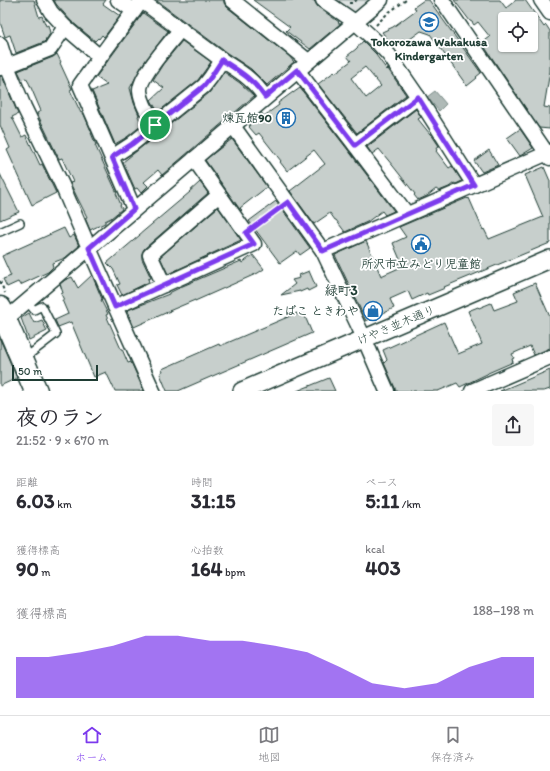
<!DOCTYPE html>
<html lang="ja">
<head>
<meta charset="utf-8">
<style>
	:root { --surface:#fff; --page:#f7f7f7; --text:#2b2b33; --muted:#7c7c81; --line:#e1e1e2; --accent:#7c3aed }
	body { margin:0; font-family:Itim,"Klee One",sans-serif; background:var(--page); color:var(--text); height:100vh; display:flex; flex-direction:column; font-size:15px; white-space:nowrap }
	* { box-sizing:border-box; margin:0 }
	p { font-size:13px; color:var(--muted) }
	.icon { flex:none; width:22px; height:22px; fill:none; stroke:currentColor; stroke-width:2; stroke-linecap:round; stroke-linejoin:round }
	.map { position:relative; height:391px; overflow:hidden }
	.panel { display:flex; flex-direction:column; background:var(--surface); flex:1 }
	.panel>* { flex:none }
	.fabs { position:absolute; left:498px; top:12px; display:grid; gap:8px }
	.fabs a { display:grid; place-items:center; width:40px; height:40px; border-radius:4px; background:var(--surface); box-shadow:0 1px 3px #0004; font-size:20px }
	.scale { position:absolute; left:12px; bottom:10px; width:86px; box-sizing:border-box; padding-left:4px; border:2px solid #1f3d34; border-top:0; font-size:11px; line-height:14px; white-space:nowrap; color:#1f3d34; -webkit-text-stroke:3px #fff; paint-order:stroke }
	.pin { position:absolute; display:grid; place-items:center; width:34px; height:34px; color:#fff; margin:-17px; border:2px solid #fff; border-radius:50%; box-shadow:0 1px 4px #0007 }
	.round { display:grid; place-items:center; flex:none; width:42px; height:42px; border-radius:4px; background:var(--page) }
	.headline { display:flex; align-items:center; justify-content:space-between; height:68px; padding:0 16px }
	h1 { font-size:22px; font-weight:800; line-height:30px }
	.figures { display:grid; grid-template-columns:repeat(3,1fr); gap:6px; height:68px; padding:4px 16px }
	.figures div { display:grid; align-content:center }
	.figures b { font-size:20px; font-weight:800 }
	.figures small { font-size:11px; font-weight:400 }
	.figures p { font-size:11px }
	.chart { height:112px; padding:8px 16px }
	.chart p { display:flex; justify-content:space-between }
	.chart svg { width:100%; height:72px; margin-top:4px; fill:var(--accent); opacity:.7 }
	.menu { display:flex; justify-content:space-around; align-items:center; height:56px; border-top:1px solid var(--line); background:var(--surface); font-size:11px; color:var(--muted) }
	.menu a { display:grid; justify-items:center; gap:2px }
	.menu .active { color:var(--accent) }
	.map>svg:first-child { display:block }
	.green { fill:#dee3e2; stroke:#7e908b }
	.water { fill:#afbab7; stroke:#758883 }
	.building { fill:#c7cfcc; stroke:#1f3d34; fill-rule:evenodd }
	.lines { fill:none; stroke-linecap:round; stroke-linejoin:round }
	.service-casing { stroke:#1f3d34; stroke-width:10 }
	.minor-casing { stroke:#1f3d34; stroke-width:17 }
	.tertiary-casing { stroke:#1f3d34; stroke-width:20 }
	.trunk-casing { stroke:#1f3d34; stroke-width:25 }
	.path { stroke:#1f3d34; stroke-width:2; stroke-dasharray:3 3; stroke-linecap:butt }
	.service { stroke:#fff; stroke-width:7 }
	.minor { stroke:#fff; stroke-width:14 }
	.tertiary { stroke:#fff; stroke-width:17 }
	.trunk { stroke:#fff; stroke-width:22 }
	.route-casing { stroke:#fff; stroke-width:8 }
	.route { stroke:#7c3aed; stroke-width:5 }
	.labels { text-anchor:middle; stroke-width:3.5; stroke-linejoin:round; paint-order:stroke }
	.poi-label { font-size:12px; font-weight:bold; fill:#1f3d34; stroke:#fff }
	.street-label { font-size:12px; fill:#1f3d34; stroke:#fff }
	.neighbourhood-label { font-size:13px; font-weight:bold; fill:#1f3d34; stroke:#fff }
</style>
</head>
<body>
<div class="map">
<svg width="550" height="391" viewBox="0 0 550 391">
	<rect width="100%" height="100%" fill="#fff"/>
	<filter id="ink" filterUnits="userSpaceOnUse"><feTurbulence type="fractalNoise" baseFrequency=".025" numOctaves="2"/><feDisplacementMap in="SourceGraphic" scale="8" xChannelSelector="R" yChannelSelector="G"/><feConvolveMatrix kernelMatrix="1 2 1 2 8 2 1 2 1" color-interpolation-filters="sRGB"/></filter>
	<g filter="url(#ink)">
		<path class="green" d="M333,0H374L352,15Z"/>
		<path class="water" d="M435,91L446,104L439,111L427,97Z"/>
		<g class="building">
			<path d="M0,0H34L39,17L42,16L46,26L48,25L50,33L47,39H45L46,40L44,42L16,53L10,35L5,37L0,22Z"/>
			<path d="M54,0H106L103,4L120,16L104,37L102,35L99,39L98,38L95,41L71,21L56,4Z"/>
			<path d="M157,0H224V3L227,7L289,56L294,62L267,85L251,69L227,53L157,1Z"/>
			<path d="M253,0H313L315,2L316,4L318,7L339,22L338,23L340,24L310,49L286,31L290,27Z"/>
			<path d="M424,0H429L481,73L476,77L477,78L467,86L430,34L421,31L406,42L404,39L393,47L382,32L393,27L416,10L414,7Z"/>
			<path d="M454,0H500L506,8L516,0H525L544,27L546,25L550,31V71L544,107L550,108V129L539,128L482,43L490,37L478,22L474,25L472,22L470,21ZM505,19H531V45H505Z"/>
			<path d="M143,13L168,31L143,64L130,88L134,103L139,115L138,116L142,125L127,137L115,144L92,91L107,85L96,77Z"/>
			<path d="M182,41L211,62L198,80L158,112L151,100L164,88L153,80L163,64Z"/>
			<path d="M363,41L377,55H376L387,70L388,69L406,95L357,133L318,84L334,72L335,73L351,61L347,56L356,49ZM365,67L381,86L366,98L351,78Z"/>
			<path d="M57,54L61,62L60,63L72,89L70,90L81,113L83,112L92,133H91L96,145H95L117,193H116L121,205H120L122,209L111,218L105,221V223L90,230L85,218L87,217L70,183L73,182L62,158L59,159L37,113L41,111L29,83L26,78L22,79L18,71L53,57Z"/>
			<path d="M224,72L240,83L254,96L162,175L158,170L144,182L148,186L141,193L137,188L135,189L123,162L209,93Z"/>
			<path d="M0,76H2L18,114L12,117L22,137L26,135L40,165L42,164L56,193L32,205L7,150L10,148L0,125Z"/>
			<path d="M300,88L348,150L394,211L385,215L382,211L367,222L345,232L336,220H335L330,213L314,224L290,191L325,164L314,150L287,171L280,162L281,161L259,133L256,135L249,127L250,126L248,123L261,112L264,116L279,105L278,103L293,92V93Z"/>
			<path d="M416,109L421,117L418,119L430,134H431L439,146L436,148L437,150L436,151L449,168L452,166L462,181L456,184L454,183L449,187L439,191L436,189L427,196L418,200L414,195L415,194L393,166L379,149L372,154L367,147Z"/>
			<path d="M520,129L533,148L520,156L507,138Z"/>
			<path d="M232,139L267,187L240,208L242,210L241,211L205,160Z"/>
			<path d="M489,150L498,165L482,172L474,161Z"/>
			<path d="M544,167L550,181V243L444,287L445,288L428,295L427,293L412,300L408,291L390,299L394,308L366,321L335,255L366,241L381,276L399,268L397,264L401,262L393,243L406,237L399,227L467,198L468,199L469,198L483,230L484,229L489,239L543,217L525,175Z"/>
			<path d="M0,174L19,212L0,220Z"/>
			<path d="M200,182L208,193L144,249L142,253V259L151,278L148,279L149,282L122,295L117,285L120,284L113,269L107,263L140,235H139L190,192H189Z"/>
			<path d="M276,201L310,248L300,255L297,251L280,263L249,221Z"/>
			<path d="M218,207L241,240L168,274L160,257Z"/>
			<path d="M64,228L69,238L74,235L79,246L65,258L52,263L53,267L48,272L20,285L18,282L7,287L3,279L11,276L2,256Z"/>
			<path d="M253,255L264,269L258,273L195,301V300L169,311H170L134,327L127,311L128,310L169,294V293L179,288H178L241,261L242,263Z"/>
			<path d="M309,271L316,287L308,291L307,289L300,292V291L281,295L295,284L292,280L300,278L299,275Z"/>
			<path d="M92,275L102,299L101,300L108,314L106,315L121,349H122L128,363L131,362L144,391H115L106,372L94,377L71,322L58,327L55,320L68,314L62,300H64L61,294L63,293L60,284L65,280L72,277L78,288Z"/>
			<path d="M535,283L550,317V348L534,355L530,346L512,354L514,358L512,359L513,362L510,363H511L488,373L487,374L460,387L457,383L438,391H395V388L384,363L387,360L383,350L444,322L458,354L482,344L468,311L478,307L479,308L491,303L494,310L518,301L514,292Z"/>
			<path d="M29,313L34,323L42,320L47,331L29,340L21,318Z"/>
			<path d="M297,313L298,315L302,314V315L304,314L312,333L178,391H167L160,374L161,373V372L163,371L162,369L219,344L220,346Z"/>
			<path d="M0,339L17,378L0,386Z"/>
			<path d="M550,370V389L544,391H500Z"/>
			<path d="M329,378L335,391H297Z"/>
		</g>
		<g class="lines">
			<defs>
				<g id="service">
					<path d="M0,232L20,223"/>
					<path d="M23,357L30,354L56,334L42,306L34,310L27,301"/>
				</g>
				<g id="minor">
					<path d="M44,0L51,12L65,27L100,57L142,0"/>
					<path d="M118,0L134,11"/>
					<path d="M232,0L308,61"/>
					<path d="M323,0L355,22L378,43L389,55L418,97L474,185"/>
					<path d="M441,0L444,3L550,158"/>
					<path d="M541,0L550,13"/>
					<path d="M0,44L7,66L50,49L65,27"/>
					<path d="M100,57L80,85L134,209"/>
					<path d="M222,60C240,72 252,78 265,97"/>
					<path d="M0,68L7,66L24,107L62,185L89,248L153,391"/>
					<path d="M297,70L355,145L407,214"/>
					<path d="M155,125C149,115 141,103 140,91C139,77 171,41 181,29"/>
					<path d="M233,126L323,251L364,338L387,391"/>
					<path d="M355,145L418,97"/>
					<path d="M112,157L132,144L204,86L211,77L222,60L142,1"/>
					<path d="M323,251L550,152"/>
					<path d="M164,285L150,255L219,195"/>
					<path d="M115,307L254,244L194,159"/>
					<path d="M5,320C130,213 255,106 381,0"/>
					<path d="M472,391L550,357"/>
				</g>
				<path id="tertiary" d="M242,391L550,259"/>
				<path id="trunk" d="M0,308L36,391"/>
			</defs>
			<use href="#service" class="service-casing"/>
			<use href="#minor" class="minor-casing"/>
			<use href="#tertiary" class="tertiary-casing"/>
			<use href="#trunk" class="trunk-casing"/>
			<g class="path">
				<path d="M349,3H352L357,0"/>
				<path d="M376,25L388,13L406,0"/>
				<path d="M255,226L277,210"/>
				<path d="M0,281L5,293"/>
			</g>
			<use href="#service" class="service"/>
			<use href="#minor" class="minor"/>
			<use href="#tertiary" class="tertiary"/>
			<use href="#trunk" class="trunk"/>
		</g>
	</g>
	<g class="lines" filter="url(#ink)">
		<defs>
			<path id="route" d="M222,60C239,71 253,79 265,97L297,70L355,145L418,97L474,185L323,251L288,202L246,233L254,244L115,307L89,248L134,209L112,157L132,144L204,86L211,77Z"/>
		</defs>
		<use href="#route" class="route-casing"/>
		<use href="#route" class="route"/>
	</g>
	<defs>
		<symbol id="school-ring" viewBox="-11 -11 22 22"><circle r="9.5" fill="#fff" stroke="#1f6fb2" stroke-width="1.5"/><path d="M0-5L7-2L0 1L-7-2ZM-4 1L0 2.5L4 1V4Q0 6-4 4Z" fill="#1f6fb2"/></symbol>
		<symbol id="building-ring" viewBox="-11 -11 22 22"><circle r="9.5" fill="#fff" stroke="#1f6fb2" stroke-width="1.5"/><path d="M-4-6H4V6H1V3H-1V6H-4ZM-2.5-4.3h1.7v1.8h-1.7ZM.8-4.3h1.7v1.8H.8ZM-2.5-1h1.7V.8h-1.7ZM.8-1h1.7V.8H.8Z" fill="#1f6fb2"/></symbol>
		<symbol id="civic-ring" viewBox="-11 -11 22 22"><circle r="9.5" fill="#fff" stroke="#1f6fb2" stroke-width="1.5"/><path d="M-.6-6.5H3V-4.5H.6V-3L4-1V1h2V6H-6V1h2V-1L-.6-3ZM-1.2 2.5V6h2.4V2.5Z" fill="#1f6fb2"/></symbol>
		<symbol id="shop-ring" viewBox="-11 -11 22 22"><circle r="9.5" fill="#fff" stroke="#1f6fb2" stroke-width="1.5"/><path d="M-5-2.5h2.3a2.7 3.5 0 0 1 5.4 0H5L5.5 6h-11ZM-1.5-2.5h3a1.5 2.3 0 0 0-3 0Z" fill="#1f6fb2"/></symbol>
	</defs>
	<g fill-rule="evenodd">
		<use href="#school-ring" x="418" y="11" width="22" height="22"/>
		<use href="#building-ring" x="275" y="107" width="22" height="22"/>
		<use href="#civic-ring" x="410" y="233" width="22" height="22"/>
		<use href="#shop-ring" x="362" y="300" width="22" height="22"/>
	</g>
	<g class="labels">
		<g class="poi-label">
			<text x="429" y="46">Tokorozawa Wakakusa<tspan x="429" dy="14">Kindergarten</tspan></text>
			<text x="272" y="122" text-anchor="end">煉瓦館90</text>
			<text x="421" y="268">所沢市立みどり児童館</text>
			<text x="359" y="315" text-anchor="end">たばこ ときわや</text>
		</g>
		<g class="street-label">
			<text transform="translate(396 325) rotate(-23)" y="4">けやき並木通り</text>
		</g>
		<g class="neighbourhood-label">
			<text x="341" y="295">緑町3</text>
		</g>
	</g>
</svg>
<div class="fabs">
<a><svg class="icon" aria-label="locate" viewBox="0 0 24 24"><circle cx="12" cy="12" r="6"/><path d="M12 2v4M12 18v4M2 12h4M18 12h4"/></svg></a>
</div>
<div class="scale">50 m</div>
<div class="pin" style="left:155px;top:125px;background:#1e9e55"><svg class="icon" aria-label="arrive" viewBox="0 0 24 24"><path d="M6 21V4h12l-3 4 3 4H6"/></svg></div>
</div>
<section class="panel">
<div class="headline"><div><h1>夜のラン</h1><p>21:52 · 9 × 670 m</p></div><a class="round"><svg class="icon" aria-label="share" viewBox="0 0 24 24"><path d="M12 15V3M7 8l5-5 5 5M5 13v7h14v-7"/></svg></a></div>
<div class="figures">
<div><p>距離</p><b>6.03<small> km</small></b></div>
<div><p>時間</p><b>31:15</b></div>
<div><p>ペース</p><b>5:11<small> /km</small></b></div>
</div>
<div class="figures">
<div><p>獲得標高</p><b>90<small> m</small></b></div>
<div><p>心拍数</p><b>164<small> bpm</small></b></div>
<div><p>kcal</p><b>403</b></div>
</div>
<div class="chart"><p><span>獲得標高</span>188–198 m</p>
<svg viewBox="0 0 160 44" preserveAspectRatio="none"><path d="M0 44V19L10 19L20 16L30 12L40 6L50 6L60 9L70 9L80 12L90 16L100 25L110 35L120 38L130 35L140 25L150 19L160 19V44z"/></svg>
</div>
</section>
<nav class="menu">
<a class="active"><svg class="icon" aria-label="home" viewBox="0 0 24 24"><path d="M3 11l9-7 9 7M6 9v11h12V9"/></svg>ホーム</a>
<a><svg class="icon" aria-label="map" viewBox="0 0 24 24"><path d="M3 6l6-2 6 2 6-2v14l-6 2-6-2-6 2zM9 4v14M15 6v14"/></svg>地図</a>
<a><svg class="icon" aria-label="saved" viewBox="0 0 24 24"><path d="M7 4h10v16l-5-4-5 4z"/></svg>保存済み</a>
</nav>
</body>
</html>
